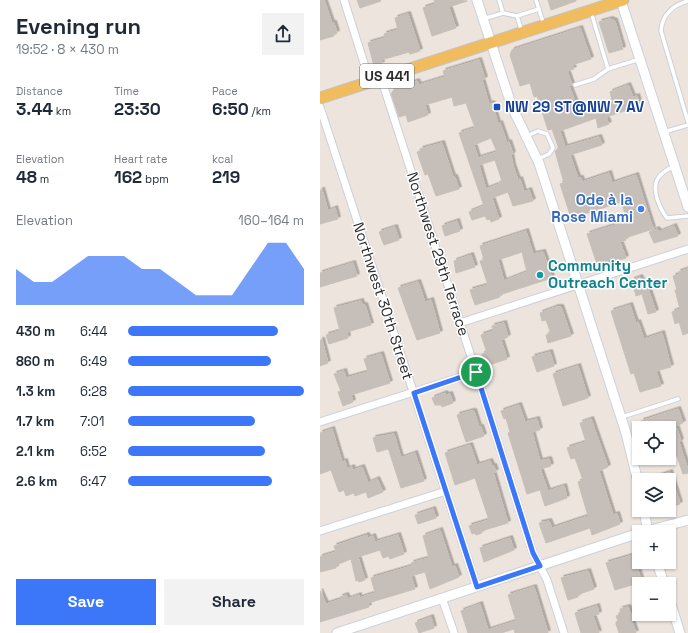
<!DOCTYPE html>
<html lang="en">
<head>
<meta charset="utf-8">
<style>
	:root { --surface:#fff; --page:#f2f2f3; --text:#1f2937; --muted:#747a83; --accent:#3d77f9 }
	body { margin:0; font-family:"Space Grotesk",sans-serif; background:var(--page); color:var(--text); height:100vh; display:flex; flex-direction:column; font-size:15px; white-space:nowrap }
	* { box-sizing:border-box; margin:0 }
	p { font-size:13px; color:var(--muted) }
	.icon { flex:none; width:22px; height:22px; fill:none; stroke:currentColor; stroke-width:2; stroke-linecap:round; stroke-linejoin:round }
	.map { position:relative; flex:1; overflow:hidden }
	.panel { display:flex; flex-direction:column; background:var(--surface); width:320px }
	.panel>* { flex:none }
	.tools { position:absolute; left:312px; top:421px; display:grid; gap:8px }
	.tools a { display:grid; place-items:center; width:44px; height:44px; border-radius:0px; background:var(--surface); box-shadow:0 1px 3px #0004; font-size:20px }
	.pin { position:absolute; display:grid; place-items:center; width:34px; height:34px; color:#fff; margin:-17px; border:2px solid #fff; border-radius:50%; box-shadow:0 1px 4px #0007 }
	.round { display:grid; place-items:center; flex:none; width:42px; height:42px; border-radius:0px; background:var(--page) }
	.summary { display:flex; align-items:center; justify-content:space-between; height:68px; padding:0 16px }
	h1 { font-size:22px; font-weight:700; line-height:30px }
	.metrics { display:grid; grid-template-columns:repeat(3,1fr); gap:6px; height:68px; padding:4px 16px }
	.metrics div { display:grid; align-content:center }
	.metrics b { font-size:17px; font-weight:700 }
	.metrics small { font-size:11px; font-weight:400 }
	.metrics p { font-size:11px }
	.chart { height:112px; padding:8px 16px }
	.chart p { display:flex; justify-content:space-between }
	.chart svg { width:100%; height:72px; margin-top:4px; fill:var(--accent); opacity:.7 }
	.primary-button { display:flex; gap:8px; margin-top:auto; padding:8px 16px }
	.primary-button a { flex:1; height:46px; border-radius:0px; background:var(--accent); color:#fff; font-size:16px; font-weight:700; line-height:46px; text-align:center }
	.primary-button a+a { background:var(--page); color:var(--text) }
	ul { padding:0 16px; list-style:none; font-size:13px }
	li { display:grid; grid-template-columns:64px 48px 1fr; align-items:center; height:30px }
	li i { height:10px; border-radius:5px; background:var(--accent) }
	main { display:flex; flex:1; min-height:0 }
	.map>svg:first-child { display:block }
	.building { fill:#c5beb9; stroke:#c8c0b7; fill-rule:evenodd; filter:url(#shadow) }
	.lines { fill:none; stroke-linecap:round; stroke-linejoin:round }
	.service-casing { stroke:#cbd1dc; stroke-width:5.5 }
	.minor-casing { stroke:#cbd1dc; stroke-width:9 }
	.tertiary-casing { stroke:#cbd1dc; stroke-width:11 }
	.primary-casing { stroke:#c4c4c4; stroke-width:13 }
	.service { stroke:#fff; stroke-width:3.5 }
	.minor { stroke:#fff; stroke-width:7 }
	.tertiary { stroke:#fff; stroke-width:9 }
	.primary { stroke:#f0bc5e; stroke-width:11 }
	.route-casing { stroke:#fff; stroke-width:8 }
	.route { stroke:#3d77f9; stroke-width:5 }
	.transit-dot { fill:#1a4fb4; stroke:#fff; stroke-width:1.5 }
	.shop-dot { fill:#3f7fe0; stroke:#fff; stroke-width:1.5 }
	.culture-dot { fill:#0f9aa8; stroke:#fff; stroke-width:1.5 }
	.labels { text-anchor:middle; stroke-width:3; stroke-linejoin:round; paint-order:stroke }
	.shield { fill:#fff; stroke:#6b6b6b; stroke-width:1 }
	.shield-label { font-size:14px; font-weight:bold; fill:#2b2b2b }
	.transit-label { font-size:15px; font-weight:bold; fill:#164399; stroke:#fff; text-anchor:start }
	.shop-label { font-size:15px; font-weight:bold; fill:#366cbe; stroke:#fff; text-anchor:end }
	.street-label { font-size:15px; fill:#2b2b2b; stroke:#fff }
	.culture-label { font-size:15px; font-weight:bold; fill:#0d838f; stroke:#fff; text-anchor:start }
</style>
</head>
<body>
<main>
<section class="panel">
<div class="summary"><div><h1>Evening run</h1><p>19:52 · 8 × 430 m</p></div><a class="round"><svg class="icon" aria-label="share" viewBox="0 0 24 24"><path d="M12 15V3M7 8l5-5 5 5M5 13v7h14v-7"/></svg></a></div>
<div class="metrics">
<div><p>Distance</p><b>3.44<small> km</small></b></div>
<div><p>Time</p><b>23:30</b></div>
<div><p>Pace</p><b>6:50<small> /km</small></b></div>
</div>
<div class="metrics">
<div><p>Elevation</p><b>48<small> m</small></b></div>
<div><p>Heart rate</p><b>162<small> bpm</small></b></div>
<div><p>kcal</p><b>219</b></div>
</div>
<div class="chart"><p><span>Elevation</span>160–164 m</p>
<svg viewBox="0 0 160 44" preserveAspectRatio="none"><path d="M0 44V22L10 30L20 30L30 22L40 14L50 14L60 14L70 22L80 22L90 30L100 38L110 38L120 38L130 22L140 6L150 6L160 22V44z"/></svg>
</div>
<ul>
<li><b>430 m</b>6:44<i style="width:85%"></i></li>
<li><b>860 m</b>6:49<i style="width:81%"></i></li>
<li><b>1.3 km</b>6:28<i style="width:100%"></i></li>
<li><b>1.7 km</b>7:01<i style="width:72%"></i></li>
<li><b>2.1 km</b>6:52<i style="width:78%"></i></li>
<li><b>2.6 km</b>6:47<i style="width:82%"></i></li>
</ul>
<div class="primary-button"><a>Save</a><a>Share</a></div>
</section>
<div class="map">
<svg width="368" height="633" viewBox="0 0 368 633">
	<defs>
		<filter id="shadow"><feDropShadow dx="2.5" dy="-2.5" stdDeviation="0" flood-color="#0004"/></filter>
	</defs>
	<rect width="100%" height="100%" fill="#ede4dd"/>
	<g class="building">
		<path d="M0,0H4L12,23H14L17,33L13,34L14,36L0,40Z"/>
		<path d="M37,0H60L61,1L40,8Z"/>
		<path d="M114,0L147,1L129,7L136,28L112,36L103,8L115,4Z"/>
		<path d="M228,0H256V1L231,10Z"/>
		<path d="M88,14L100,51L90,54L89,52L61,60L62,64L54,66L48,43L65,38L64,34L78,30L75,18Z"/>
		<path d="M290,19L295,21L303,49L289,53L279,22Z"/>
		<path d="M260,28L271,59L252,65L254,69L247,71L252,85L249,86L259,111L266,112L293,104L290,92L308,85L313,97L317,96L320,106L286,117L289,124L278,128L276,118L240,131L245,147L279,137L282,145L250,155L258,178H261L262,182L289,173L292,183L316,175L333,229L305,238L306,240L300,242L306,258L278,267L267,234L308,221L301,202L258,216L259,219L252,221L240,184L244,183L235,151L239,149L232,129L228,130L217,96L214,97L210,83L200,86L190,55L192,50Z"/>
		<path d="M159,60L165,79L162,80L169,104L172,103L178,124L180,123L187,143L189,142L193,154L191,155L193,166L198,180L200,179L204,192L209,190L213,201L193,206L188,192L172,198L179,219L171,222L170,219L167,220L165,216L152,220L149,212L164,206L139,133L155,128L146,103L134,106L132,97L105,105L108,115L88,122L86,115L79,117L71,94L75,88L97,81L99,85L125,77L123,71ZM171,138L177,152L158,158L154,145ZM175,160L182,181L179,182V184L166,189L159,165Z"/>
		<path d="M122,143L133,177H135L139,189L116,196L108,174L105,175L97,152L101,151L100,149Z"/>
		<path d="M0,190H2L8,211L15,208L18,219L0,224Z"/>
		<path d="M137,221L140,231L125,236L122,226Z"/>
		<path d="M354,226L358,236L334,243L329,232L337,229L339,232Z"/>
		<path d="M75,227L79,240L64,245L59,232Z"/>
		<path d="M206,231L213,254L223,252L232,278L179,295L180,297L155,305L150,290L168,285L160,261L164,260L160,246ZM202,252L207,272L184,281L178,260Z"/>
		<path d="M151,255L155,267L136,273L134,261Z"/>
		<path d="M33,263L37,276L0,287V273Z"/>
		<path d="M368,269V333L363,335L359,322L355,324L352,312L360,309L355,290H357L353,276L359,275L358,272Z"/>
		<path d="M320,277L323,283L326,282L336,312L328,314L322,294L316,296L312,280Z"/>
		<path d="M98,282L105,302L111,300L120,333L97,340L78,288Z"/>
		<path d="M41,301L42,305H45L51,325L27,332L28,338L9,344L6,335L20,331L14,308Z"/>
		<path d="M310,305L316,323L318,322L324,339L342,333L351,367L336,371L341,386L320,392L314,373L311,374L291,311Z"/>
		<path d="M236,307H241L251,336L228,343L226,335L231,334L226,320L222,321L220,313Z"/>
		<path d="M184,323L188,337L181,340L187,359L166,366L162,354L167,353L161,335L173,331L172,326Z"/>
		<path d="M0,340H2L8,363L0,366Z"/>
		<path d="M230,352L234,366L217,372L212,357Z"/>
		<path d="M61,354L70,383L31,395L33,402L23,406L18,392L21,391L14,374L24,371L26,378L48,372L44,359Z"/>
		<path d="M258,366L268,398L243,406L233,374Z"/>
		<path d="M125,393L126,395L130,394L133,403L122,407V405H115L112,398Z"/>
		<path d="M199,405L205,422L217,419L220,430L212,432L220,461L229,459L231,466L220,469L228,491L244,486L247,498L225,506L220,490L207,494L188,433L190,432L186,418L184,419L181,411Z"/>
		<path d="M358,409L363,423L356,426L361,441L359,442L368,470V473L363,474L353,445L349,446V428H324L321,421Z"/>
		<path d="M151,411H154L159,427H161L164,436L146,442L137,415Z"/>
		<path d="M271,419L288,467L279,471L293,515L297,514L300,524L272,535L270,528L226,543L219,523L229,521L232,528L268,516L258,482L263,480L255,458L251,459L247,448L266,442L260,423Z"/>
		<path d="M12,429L22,462L25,461L27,469L32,467L33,470L42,467L48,483L57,479L63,492L48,498L46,492L35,496L34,493L26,496L24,490L19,492L11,470L0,474V433Z"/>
		<path d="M74,434L81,458L95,453L104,481L81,488L69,451L68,449L57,452L53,438Z"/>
		<path d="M150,445L157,465L170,461L172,466H174L176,472H173L188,523L161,531L162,533L156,535L155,533L152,534L149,526L169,520L155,478L135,485L125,453Z"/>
		<path d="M350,472L360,504L349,508V501L352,500L349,493V480L330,479Z"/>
		<path d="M113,509L116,518L98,524L95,515Z"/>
		<path d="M120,530L132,567L135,566L139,577L110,589L105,572L91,576L95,589L48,603L49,607L0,622V591L6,604L21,599L20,597L26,595L28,599L39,595V598L55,593L51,578L92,566L91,563L109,558L103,536Z"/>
		<path d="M47,535L48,538L53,536L55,542L78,535L84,554L70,559L69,556L63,558L60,550L38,557L45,580L39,582L38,580L36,581L31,559L16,565V568L0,572V557L16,552L14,546Z"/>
		<path d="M190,538L194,550L164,562L160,548Z"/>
		<path d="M313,555L322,582L295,590L286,563Z"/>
		<path d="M268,571L274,589L257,595L258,597L248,600L241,578Z"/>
		<path d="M214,587L228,633H195L194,629L181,633H148L141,611L160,604L168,630L196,621L188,595Z"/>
		<path d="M277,606L279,614L273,616L279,633H261L255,613Z"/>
		<path d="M308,607L313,619H311L316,633H299L296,624V622L298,621L296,616L301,614L300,609Z"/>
		<path d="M111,617L114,628L99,633L95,623Z"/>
	</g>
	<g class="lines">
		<defs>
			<g id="service">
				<path d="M179,0L183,13L197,16L202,32"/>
				<path d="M216,0L224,25"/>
				<path d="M368,1C353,5 342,15 341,31L368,122"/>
				<path d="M271,12L288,69"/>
				<path d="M197,16L219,9"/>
				<path d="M163,19L183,13"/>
				<path d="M255,85L274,79L288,69L320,59"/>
				<path d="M344,132L368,125"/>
				<path d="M207,136L218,131L227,134L233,148L229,154L218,159"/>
				<path d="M354,166C349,169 342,172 339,177C330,188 340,209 347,218L368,216"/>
				<path d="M302,417L358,399"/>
			</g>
			<g id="minor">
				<path d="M24,0L50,82"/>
				<path d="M61,78L156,372L213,553L227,580L244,633"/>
				<path d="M0,107L157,587"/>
				<path d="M140,323L368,249"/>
				<path d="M0,422L156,372"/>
				<path d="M0,531L126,491"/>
				<path d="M122,598L134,633"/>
			</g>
			<g id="tertiary">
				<path d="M157,0L192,107L219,163L306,433L319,486"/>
				<path d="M301,1L368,207"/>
				<path d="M324,510L328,532"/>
				<path d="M323,532L368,520"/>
				<path d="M337,562L344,584"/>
				<path d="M349,598L360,633"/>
				<path d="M17,633L319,533"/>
			</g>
			<path id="primary" d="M0,98L303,0"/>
		</defs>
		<use href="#service" class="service-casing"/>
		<use href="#minor" class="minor-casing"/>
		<use href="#tertiary" class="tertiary-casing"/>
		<use href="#primary" class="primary-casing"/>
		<use href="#service" class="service"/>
		<use href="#minor" class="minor"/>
		<use href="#tertiary" class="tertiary"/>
		<use href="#primary" class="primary"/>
	</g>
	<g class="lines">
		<defs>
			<path id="route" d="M156,372L213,553L220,566L157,587L94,393Z"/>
		</defs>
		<use href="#route" class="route-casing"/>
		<use href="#route" class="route"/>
	</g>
	<rect class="transit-dot" x="173" y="103" width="8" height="8" rx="2"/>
	<circle class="shop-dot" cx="321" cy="209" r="4"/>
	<circle class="culture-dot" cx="220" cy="275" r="4"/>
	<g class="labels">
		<rect class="shield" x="40" y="64" width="54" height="24" rx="3"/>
		<g class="shield-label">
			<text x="67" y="81">US 441</text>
		</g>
		<g class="transit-label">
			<text x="185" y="112">NW 29 ST@NW 7 AV</text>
		</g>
		<g class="shop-label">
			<text x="313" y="205">Ode à la<tspan x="313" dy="17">Rose Miami</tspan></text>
		</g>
		<g class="street-label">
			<text transform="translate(118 254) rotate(72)" y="5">Northwest 29th Terrace</text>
			<text transform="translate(63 301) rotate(72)" y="5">Northwest 30th Street</text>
		</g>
		<g class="culture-label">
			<text x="228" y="271">Community<tspan x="228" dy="17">Outreach Center</tspan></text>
		</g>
	</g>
</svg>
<div class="tools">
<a><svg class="icon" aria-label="locate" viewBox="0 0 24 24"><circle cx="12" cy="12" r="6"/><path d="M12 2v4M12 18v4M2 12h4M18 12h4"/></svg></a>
<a><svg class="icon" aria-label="layers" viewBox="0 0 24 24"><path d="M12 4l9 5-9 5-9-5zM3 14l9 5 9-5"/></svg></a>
<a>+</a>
<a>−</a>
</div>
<div class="pin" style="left:156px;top:372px;background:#1e9e55"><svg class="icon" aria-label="arrive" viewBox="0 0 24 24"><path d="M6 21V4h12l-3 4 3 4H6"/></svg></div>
</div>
</main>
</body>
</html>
